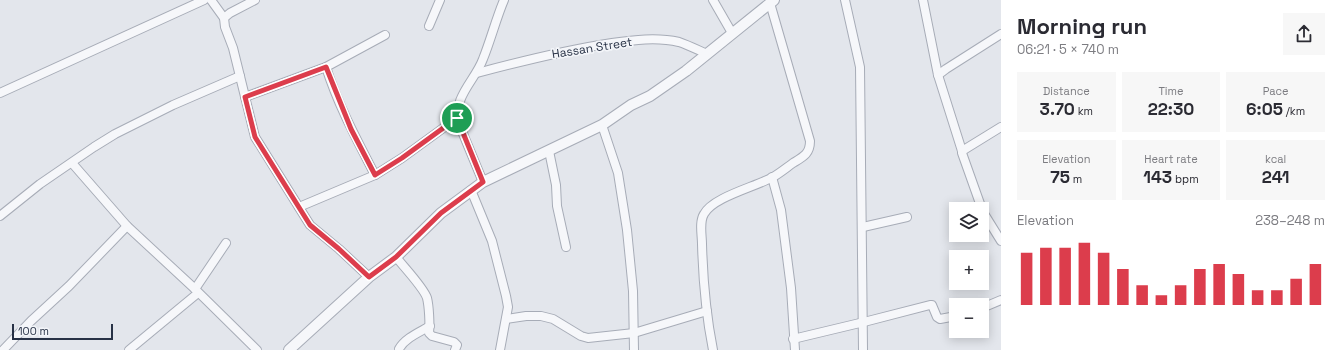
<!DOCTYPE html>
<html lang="en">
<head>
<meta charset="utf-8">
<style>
	:root { --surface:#fff; --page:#f7f7f7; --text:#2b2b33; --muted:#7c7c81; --accent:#dc3d4c }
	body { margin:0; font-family:"Space Grotesk",sans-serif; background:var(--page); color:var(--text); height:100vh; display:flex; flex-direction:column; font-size:15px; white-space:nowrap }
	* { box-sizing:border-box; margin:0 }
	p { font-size:13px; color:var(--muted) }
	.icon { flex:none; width:22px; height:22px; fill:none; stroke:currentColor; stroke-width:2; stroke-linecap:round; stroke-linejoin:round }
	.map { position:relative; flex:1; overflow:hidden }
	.sheet { display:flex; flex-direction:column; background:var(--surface); width:340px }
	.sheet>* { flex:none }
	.tools { position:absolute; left:949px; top:202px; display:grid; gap:8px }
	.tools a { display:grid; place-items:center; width:40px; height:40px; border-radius:0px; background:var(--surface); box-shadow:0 2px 10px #0003; font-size:20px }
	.scale { position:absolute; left:12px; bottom:10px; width:101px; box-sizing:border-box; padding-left:4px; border:2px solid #283246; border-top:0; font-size:11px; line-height:14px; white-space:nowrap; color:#283246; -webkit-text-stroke:3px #f3f5f9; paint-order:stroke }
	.pin { position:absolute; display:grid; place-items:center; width:34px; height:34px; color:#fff; margin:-17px; border:2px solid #fff; border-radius:50%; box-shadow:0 1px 4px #0007 }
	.round { display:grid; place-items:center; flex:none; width:42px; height:42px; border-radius:0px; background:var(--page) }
	.overview { display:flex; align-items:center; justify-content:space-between; height:68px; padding:0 16px }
	h1 { font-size:22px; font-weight:700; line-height:30px }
	.figures { display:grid; grid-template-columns:repeat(3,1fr); gap:6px; height:68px; padding:4px 16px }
	.figures div { display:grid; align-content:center; border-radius:0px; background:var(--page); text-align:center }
	.figures b { font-size:17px; font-weight:700 }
	.figures small { font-size:11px; font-weight:400 }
	.figures p { font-size:11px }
	.chart { height:112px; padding:8px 16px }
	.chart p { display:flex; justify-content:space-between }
	.chart svg { width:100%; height:72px; margin-top:4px; stroke:var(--accent); stroke-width:6 }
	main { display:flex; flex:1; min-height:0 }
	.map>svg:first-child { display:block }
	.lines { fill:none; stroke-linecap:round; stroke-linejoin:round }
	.minor-casing { stroke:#a7acb7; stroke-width:10 }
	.tertiary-casing { stroke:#a7acb7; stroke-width:12 }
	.minor { stroke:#f6f7fa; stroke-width:8 }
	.tertiary { stroke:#f6f7fa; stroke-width:10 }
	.route-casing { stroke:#fff; stroke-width:8 }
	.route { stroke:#dc3d4c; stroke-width:5 }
	.labels { text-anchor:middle; stroke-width:3.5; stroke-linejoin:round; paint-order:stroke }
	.street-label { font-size:12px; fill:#283246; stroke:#f3f5f9 }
</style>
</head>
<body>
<main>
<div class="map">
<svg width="1001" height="350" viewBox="0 0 1001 350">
	<rect width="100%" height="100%" fill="#e3e6ec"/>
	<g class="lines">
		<defs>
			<g id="minor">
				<path d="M211,0L224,18L225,27L233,48L255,137L310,225L339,249L369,277"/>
				<path d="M713,0L732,33"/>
				<path d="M845,0L860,67L863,350"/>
				<path d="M923,0L938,75L962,151V153L983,212L1001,241"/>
				<path d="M224,18L230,13L255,0"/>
				<path d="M429,26L440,0"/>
				<path d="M326,67C338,105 357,140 375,175"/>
				<path d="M477,73C522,61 566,50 612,43C633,40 657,37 679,42C688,45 698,50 707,54"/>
				<path d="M938,75L946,69L1001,34"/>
				<path d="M0,93L204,0"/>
				<path d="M245,97L326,67L385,35"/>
				<path d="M602,125L618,173L627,230L633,291L634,350"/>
				<path d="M549,151L556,185L557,206L566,247"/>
				<path d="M962,151L1001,127"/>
				<path d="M72,163L127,226L195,289L257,350"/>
				<path d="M772,177L781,210L791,288L795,350"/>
				<path d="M483,182L459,124C452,97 475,81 483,59C491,39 496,19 504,0"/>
				<path d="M471,190L492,241L506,296L508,307L500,350"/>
				<path d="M299,207L375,175L402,158L457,118"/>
				<path d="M0,216L40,184L94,147L115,134L173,105L240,76"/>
				<path d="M863,227L907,217"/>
				<path d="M396,257C403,266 424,288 427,298C429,306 430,324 429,333L432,336L454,342L457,345L455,350"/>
				<path d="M195,289L226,243"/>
				<path d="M982,308L1001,300"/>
				<path d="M506,319L526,316H541L553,319L581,336L588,338L634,333L707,311"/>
				<path d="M793,339L864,322L930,305H932L937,317L940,319L956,316"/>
				<path d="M399,349C405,338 420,332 430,326"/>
				<path d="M3,350L31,321L69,286L127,226"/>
				<path d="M129,350L198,293"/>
				<path d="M713,350C706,315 703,280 702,244C702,235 699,222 704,214C713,197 755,187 773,177C780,173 786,168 793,163C803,157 810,154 810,141L770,3"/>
			</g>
			<path id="tertiary" d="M289,350L369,277L396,257L441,213L483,182L602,125L631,105L650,96L686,71L774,0"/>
		</defs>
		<use href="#minor" class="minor-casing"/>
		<use href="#tertiary" class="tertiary-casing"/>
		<use href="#minor" class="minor"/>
		<use href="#tertiary" class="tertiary"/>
	</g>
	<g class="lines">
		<defs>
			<path id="route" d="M326,67L351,129L375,175L402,158L457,118L483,182L441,213L396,257L369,277L339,249L310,225L255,137L245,97Z"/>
		</defs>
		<use href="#route" class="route-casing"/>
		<use href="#route" class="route"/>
	</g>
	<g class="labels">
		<g class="street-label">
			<text transform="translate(592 48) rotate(-9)" y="4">Hassan Street</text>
		</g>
	</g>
</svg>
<div class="tools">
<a><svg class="icon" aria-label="layers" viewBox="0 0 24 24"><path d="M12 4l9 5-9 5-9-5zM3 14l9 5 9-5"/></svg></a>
<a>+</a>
<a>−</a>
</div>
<div class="scale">100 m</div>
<div class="pin" style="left:457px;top:118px;background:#1e9e55"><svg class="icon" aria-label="arrive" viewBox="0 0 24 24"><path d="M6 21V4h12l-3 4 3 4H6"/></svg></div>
</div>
<section class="sheet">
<div class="overview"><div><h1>Morning run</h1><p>06:21 · 5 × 740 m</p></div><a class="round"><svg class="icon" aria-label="share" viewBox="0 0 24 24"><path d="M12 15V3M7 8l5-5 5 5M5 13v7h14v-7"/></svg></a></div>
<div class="figures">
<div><p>Distance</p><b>3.70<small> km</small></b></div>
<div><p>Time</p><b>22:30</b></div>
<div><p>Pace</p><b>6:05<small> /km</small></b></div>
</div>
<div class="figures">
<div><p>Elevation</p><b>75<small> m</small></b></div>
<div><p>Heart rate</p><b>143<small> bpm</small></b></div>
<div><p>kcal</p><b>241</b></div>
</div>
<div class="chart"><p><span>Elevation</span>238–248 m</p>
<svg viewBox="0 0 160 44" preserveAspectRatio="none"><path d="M5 44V12M15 44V9M25 44V9M35 44V6M45 44V12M55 44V22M65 44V32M75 44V38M85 44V32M95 44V22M105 44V19M115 44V25M125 44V35M135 44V35M145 44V28M155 44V19"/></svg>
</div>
</section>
</main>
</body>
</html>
